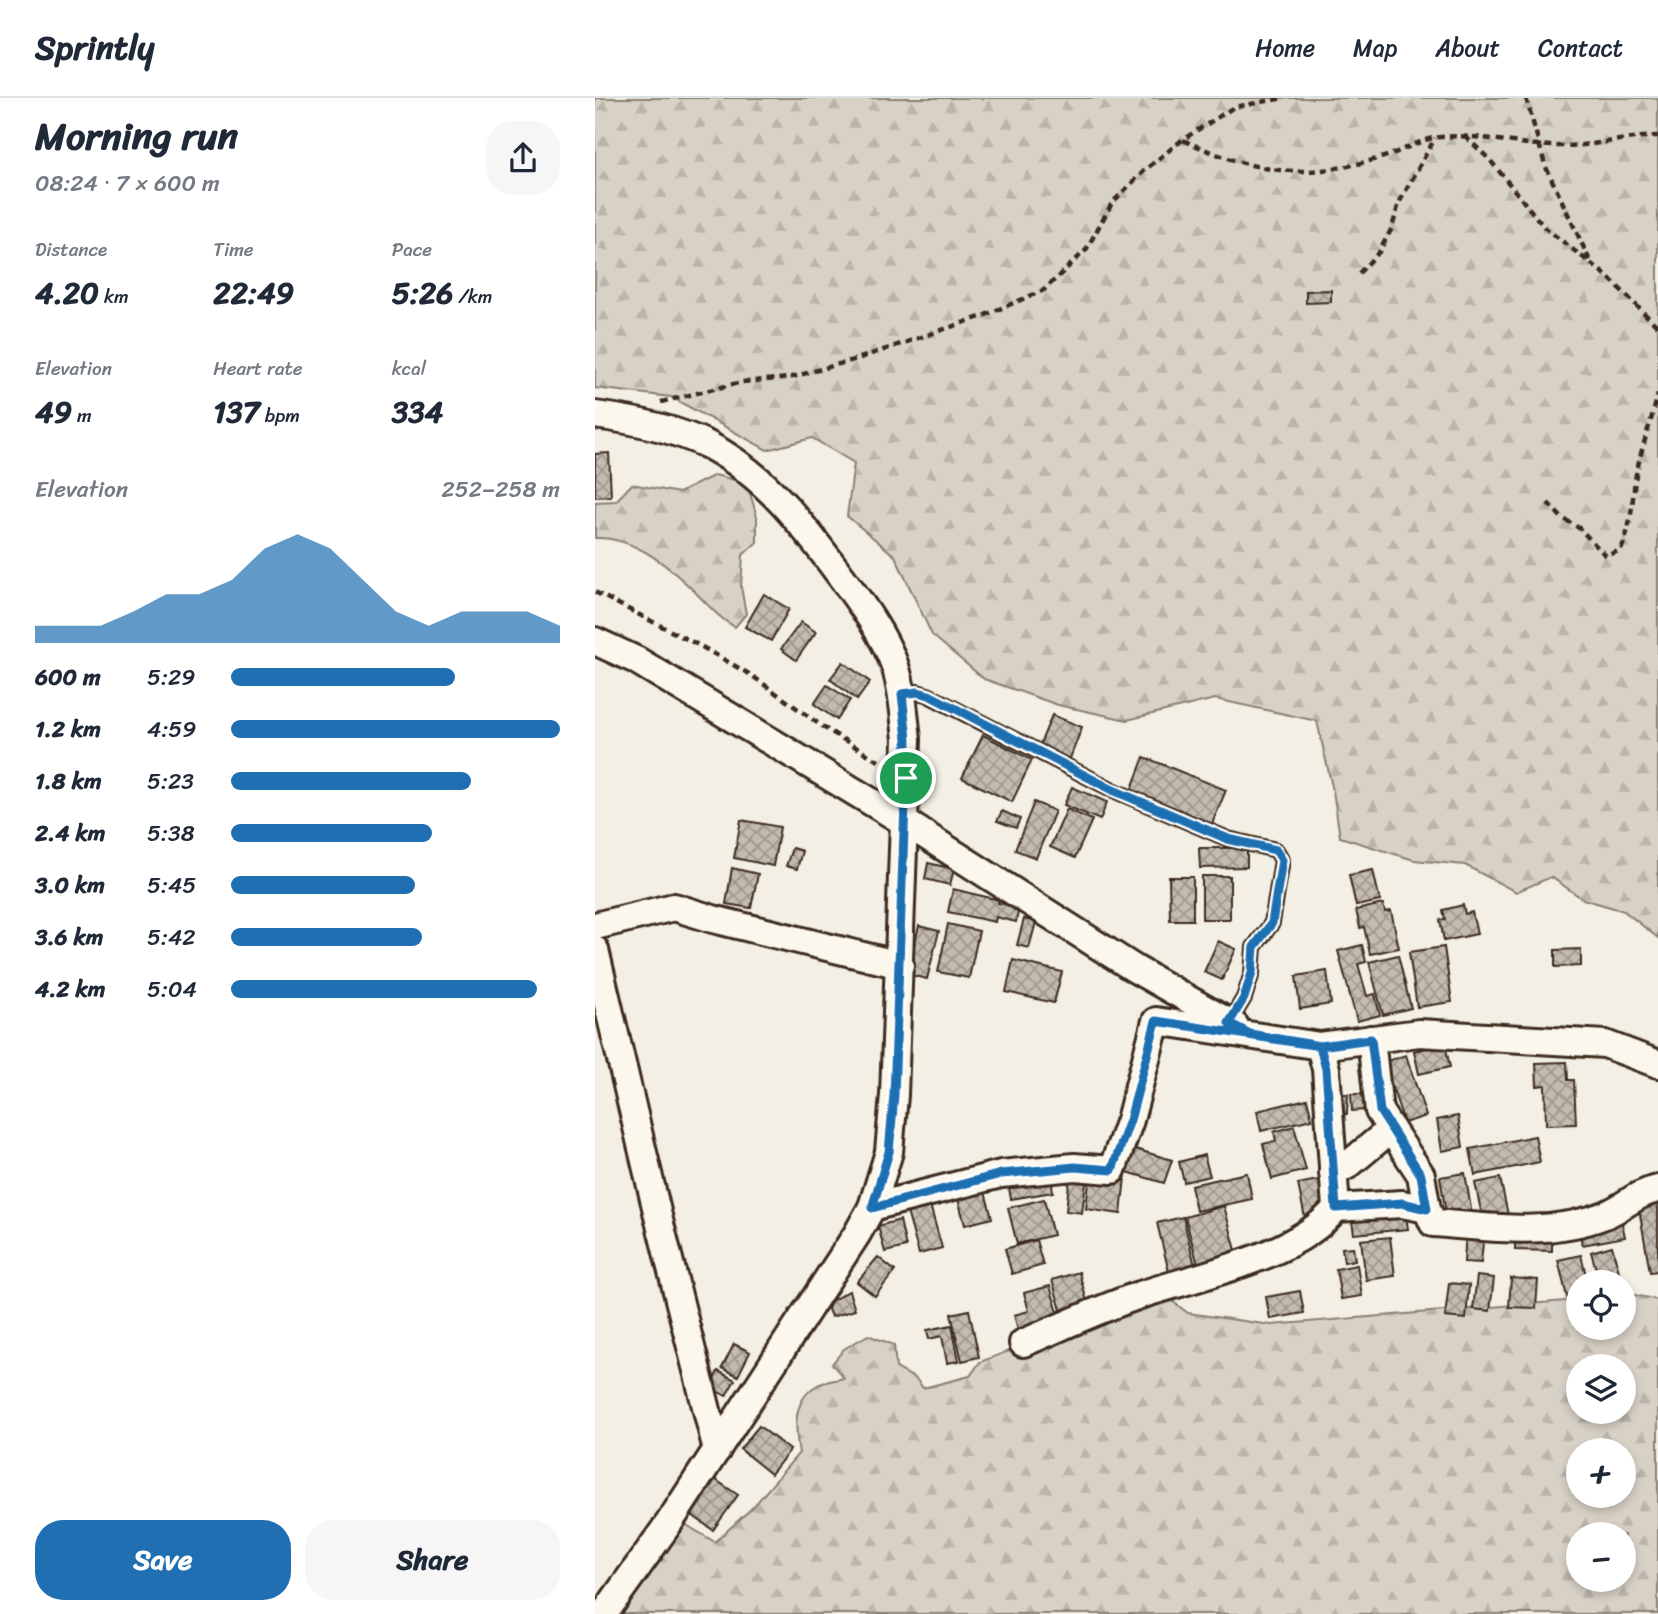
<!DOCTYPE html>
<html lang="en">
<head>
<meta charset="utf-8">
<style>
	:root { --surface:#fff; --page:#f6f6f7; --text:#1f2937; --muted:#747a83; --line:#e0e1e3; --accent:#1f6fb2 }
	body { margin:0; font-family:Sriracha,sans-serif; background:var(--page); color:var(--text); height:100vh; display:flex; flex-direction:column; font-size:26px; white-space:nowrap }
	* { box-sizing:border-box; margin:0 }
	p { font-size:23px; color:var(--muted) }
	.icon { flex:none; width:38px; height:38px; fill:none; stroke:currentColor; stroke-width:2; stroke-linecap:round; stroke-linejoin:round }
	.map { position:relative; flex:1; overflow:hidden }
	.side { display:flex; flex-direction:column; background:var(--surface); width:595px }
	.side>* { flex:none }
	.fabs { position:absolute; left:971px; top:1172px; display:grid; gap:14px }
	.fabs a { display:grid; place-items:center; width:70px; height:70px; border-radius:50%; background:var(--surface); box-shadow:0 4px 10px #0003; font-size:35px }
	.pin { position:absolute; display:grid; place-items:center; width:60px; height:60px; color:#fff; margin:-30px; border:4px solid #fff; border-radius:50%; box-shadow:0 2px 7px #0007 }
	.round { display:grid; place-items:center; flex:none; width:74px; height:74px; border-radius:28px; background:var(--page) }
	.summary { display:flex; align-items:center; justify-content:space-between; height:119px; padding:0 35px }
	h1 { font-size:38px; font-weight:800; line-height:52px }
	.metrics { display:grid; grid-template-columns:repeat(3,1fr); gap:10px; height:119px; padding:7px 35px }
	.metrics div { display:grid; align-content:center }
	.metrics b { font-size:30px; font-weight:800 }
	.metrics small { font-size:19px; font-weight:400 }
	.metrics p { font-size:19px }
	.chart { height:196px; padding:14px 35px }
	.chart p { display:flex; justify-content:space-between }
	.chart svg { width:100%; height:126px; margin-top:7px; fill:var(--accent); opacity:.7 }
	.action { display:flex; gap:14px; margin-top:auto; padding:14px 35px }
	.action a { flex:1; height:80px; border-radius:28px; background:var(--accent); color:#fff; font-size:28px; font-weight:800; line-height:80px; text-align:center }
	.action a+a { background:var(--page); color:var(--text) }
	ul { padding:0 35px; list-style:none; font-size:23px }
	li { display:grid; grid-template-columns:112px 84px 1fr; align-items:center; height:52px }
	li i { height:18px; border-radius:9px; background:var(--accent) }
	header { display:flex; align-items:center; gap:42px; box-sizing:border-box; height:98px; padding:0 35px; background:var(--surface); border-bottom:2px solid var(--line) }
	header strong { font-size:33px }
	nav { display:flex; gap:38px; margin-inline-start:auto; font-size:24px }
	main { display:flex; flex:1; min-height:0 }
	.map>svg:first-child { display:block }
	.forest { fill:url(#forest-firs); stroke:#8a7e72; stroke-width:2; fill-rule:evenodd }
	.building { fill:url(#building-cross-hatch); stroke:#3b2a1e; stroke-width:2 }
	.lines { fill:none; stroke-linecap:round; stroke-linejoin:round }
	.lane-casing { stroke:#3b2a1e; stroke-width:18 }
	.street-casing { stroke:#3b2a1e; stroke-width:32 }
	.path { stroke:#3b2a1e; stroke-width:4.5; stroke-dasharray:7 5; stroke-linecap:butt }
	.lane { stroke:#fbf7ec; stroke-width:12 }
	.street { stroke:#fbf7ec; stroke-width:26 }
	.route-casing { stroke:#fff; stroke-width:14 }
	.route { stroke:#1f6fb2; stroke-width:9 }
</style>
</head>
<body>
<header>
<strong>Sprintly</strong>
<nav><a>Home</a><a>Map</a><a>About</a><a>Contact</a></nav>
</header>
<main>
<section class="side">
<div class="summary"><div><h1>Morning run</h1><p>08:24 · 7 × 600 m</p></div><a class="round"><svg class="icon" aria-label="share" viewBox="0 0 24 24"><path d="M12 15V3M7 8l5-5 5 5M5 13v7h14v-7"/></svg></a></div>
<div class="metrics">
<div><p>Distance</p><b>4.20<small> km</small></b></div>
<div><p>Time</p><b>22:49</b></div>
<div><p>Pace</p><b>5:26<small> /km</small></b></div>
</div>
<div class="metrics">
<div><p>Elevation</p><b>49<small> m</small></b></div>
<div><p>Heart rate</p><b>137<small> bpm</small></b></div>
<div><p>kcal</p><b>334</b></div>
</div>
<div class="chart"><p><span>Elevation</span>252–258 m</p>
<svg viewBox="0 0 160 44" preserveAspectRatio="none"><path d="M0 44V38L10 38L20 38L30 33L40 27L50 27L60 22L70 11L80 6L90 11L100 22L110 33L120 38L130 33L140 33L150 33L160 38V44z"/></svg>
</div>
<ul>
<li><b>600 m</b>5:29<i style="width:68%"></i></li>
<li><b>1.2 km</b>4:59<i style="width:100%"></i></li>
<li><b>1.8 km</b>5:23<i style="width:73%"></i></li>
<li><b>2.4 km</b>5:38<i style="width:61%"></i></li>
<li><b>3.0 km</b>5:45<i style="width:56%"></i></li>
<li><b>3.6 km</b>5:42<i style="width:58%"></i></li>
<li><b>4.2 km</b>5:04<i style="width:93%"></i></li>
</ul>
<div class="action"><a>Save</a><a>Share</a></div>
</section>
<div class="map">
<svg width="1063" height="1516" viewBox="0 0 1063 1516">
	<defs>
		<pattern id="forest-firs" width="22" height="20" patternUnits="userSpaceOnUse" patternTransform="scale(1.75)"><rect width="22" height="20" fill="#d8d1c6"/><path d="M5 1l3.5 6h-7zM16 11l3.5 6h-7z" fill="#bab4aa"/></pattern>
		<pattern id="building-cross-hatch" width="8" height="8" patternUnits="userSpaceOnUse" patternTransform="scale(1.75)"><rect width="8" height="8" fill="#c3bbb0"/><path d="M0 0l8 8M0 8l8-8" fill="none" stroke="#a0988f"/></pattern>
	</defs>
	<rect width="100%" height="100%" fill="#f3efe4"/>
	<filter id="ink" filterUnits="userSpaceOnUse"><feTurbulence type="fractalNoise" baseFrequency=".0143" numOctaves="2"/><feDisplacementMap in="SourceGraphic" scale="14" xChannelSelector="R" yChannelSelector="G"/><feConvolveMatrix kernelMatrix="1 2 1 2 8 2 1 2 1" color-interpolation-filters="sRGB"/></filter>
	<g filter="url(#ink)">
		<g class="forest">
			<path d="M0,0H1063V840L1029,813L988,801L956,779L921,794L870,767L819,762L745,739L738,693L722,623L620,601L532,622L463,607L389,581L337,537L300,458L252,418L259,365L217,340L172,352L76,299L0,290Z"/>
			<path d="M120,377L152,385L162,419V444L148,457L146,489L151,516L140,529C125,521 115,509 103,497C75,469 41,439 0,440V404L21,403L37,386L84,395Z"/>
			<path d="M1040,1197L1063,1202V1516H25L88,1425L120,1444L158,1409L204,1355C200,1330 197,1303 221,1288C229,1283 241,1282 249,1280L237,1266L249,1251L273,1237L299,1247L301,1270L321,1281L328,1290L375,1278L385,1264L437,1244L573,1200L593,1215L676,1227L983,1202L984,1230H1029V1198ZM984,1269H1029V1314H984ZM984,1353H1029V1398H984ZM984,1437H1029V1482H984Z"/>
		</g>
		<g class="building">
			<path d="M736,192V204L711,205V193Z"/>
			<path d="M14,355L16,398L0,399V356Z"/>
			<path d="M169,496L194,511L176,543L150,529Z"/>
			<path d="M206,524L221,534L201,562L186,551Z"/>
			<path d="M248,564L275,584L262,602L235,581Z"/>
			<path d="M232,587L255,602L242,622L219,606Z"/>
			<path d="M457,617L487,629L474,663L443,651Z"/>
			<path d="M388,637L437,662L417,704L367,680Z"/>
			<path d="M549,659L631,692L617,726L536,693Z"/>
			<path d="M477,689L512,704L505,722L469,707Z"/>
			<path d="M439,704L460,713L441,760L420,752Z"/>
			<path d="M472,711L497,722L480,760L455,749Z"/>
			<path d="M407,713L425,721L421,730L402,723Z"/>
			<path d="M146,722L185,729L178,768L139,760Z"/>
			<path d="M197,750L207,753L202,771L191,768Z"/>
			<path d="M604,750H652V769L605,770Z"/>
			<path d="M333,765L359,771L355,787L330,781Z"/>
			<path d="M137,770L163,776L156,810L131,806Z"/>
			<path d="M778,772L785,803L761,808L754,777Z"/>
			<rect x="607" y="778" width="28" height="43"/>
			<path d="M574,779H598V822H575Z"/>
			<path d="M358,791L404,802L403,805L424,809L421,824L401,819L400,824L353,814Z"/>
			<path d="M788,806L790,814L796,813L804,850L775,856L769,829L765,830L761,812Z"/>
			<path d="M868,807L870,816L877,814L882,836L849,843L845,822L850,821L848,812Z"/>
			<path d="M429,821L441,824L434,850L422,847Z"/>
			<path d="M353,826L384,833L374,880L343,874Z"/>
			<path d="M324,828L344,833L332,881L312,876Z"/>
			<path d="M623,843L641,851L627,882L609,874Z"/>
			<path d="M767,847L771,864L763,866L772,898L780,896L785,917L762,923L743,853Z"/>
			<path d="M849,849L857,904L822,909L814,854Z"/>
			<path d="M986,851V868L960,869V852Z"/>
			<path d="M803,857L816,910L788,917L774,864Z"/>
			<path d="M418,862L467,874L459,905L411,894Z"/>
			<path d="M732,873L736,906L705,911L701,878Z"/>
			<path d="M850,946L855,969L824,976L819,953Z"/>
			<path d="M811,957L831,1018L809,1025L789,964Z"/>
			<path d="M972,964L973,982H979L981,1026L951,1027L950,987L942,988L941,965Z"/>
			<path d="M746,996H753L752,1016H745Z"/>
			<path d="M756,996H769L770,1012L757,1013Z"/>
			<path d="M712,1001L717,1021L666,1033L662,1013Z"/>
			<path d="M863,1018L868,1049L847,1053L842,1022Z"/>
			<path d="M699,1028L711,1072L677,1081L668,1046L681,1043L679,1034Z"/>
			<path d="M533,1034L544,1037L540,1051L577,1062L569,1085L522,1071Z"/>
			<path d="M940,1038L945,1064L880,1077L875,1051Z"/>
			<path d="M609,1057L615,1078L589,1084L584,1064Z"/>
			<path d="M455,1072L458,1094L416,1101L412,1079Z"/>
			<path d="M495,1075L530,1079L526,1116L491,1111Z"/>
			<path d="M652,1075L657,1101L601,1113L596,1087Z"/>
			<path d="M870,1075L877,1117L852,1121L845,1079Z"/>
			<path d="M475,1076L492,1077L487,1115L471,1113Z"/>
			<path d="M905,1080L913,1117L888,1122L880,1085Z"/>
			<path d="M728,1081L735,1114L710,1120L703,1086Z"/>
			<path d="M389,1090L397,1120L370,1127L362,1097Z"/>
			<path d="M449,1101L458,1137L422,1146L413,1110Z"/>
			<path d="M1063,1101V1173L1055,1174L1043,1105Z"/>
			<path d="M335,1107L347,1150L324,1156L312,1114Z"/>
			<path d="M629,1108L642,1156L603,1167L590,1119Z"/>
			<path d="M810,1111L813,1131L759,1136L756,1117Z"/>
			<path d="M588,1119L601,1172L575,1178L562,1125Z"/>
			<path d="M1026,1120L1030,1139L987,1147L984,1129Z"/>
			<path d="M305,1122L311,1149L290,1154L283,1128Z"/>
			<path d="M871,1133L889,1134L886,1165L869,1164Z"/>
			<path d="M920,1136L957,1137V1153L920,1152Z"/>
			<path d="M795,1139L800,1178L771,1182L766,1142Z"/>
			<path d="M441,1142L448,1167L417,1176L410,1151Z"/>
			<path d="M1017,1148L1027,1185H1005L996,1154Z"/>
			<path d="M758,1149L760,1162L749,1164L747,1150Z"/>
			<path d="M986,1157L993,1185H984V1201L973,1203L963,1162Z"/>
			<path d="M283,1159L300,1173L280,1198L262,1184Z"/>
			<path d="M762,1167L767,1198L746,1201L741,1171Z"/>
			<path d="M484,1174L495,1215L469,1222L457,1182Z"/>
			<path d="M882,1178L899,1180L895,1213L878,1211Z"/>
			<path d="M916,1180L943,1182L941,1210L914,1209Z"/>
			<path d="M854,1185L874,1187L871,1221L850,1219Z"/>
			<path d="M455,1188L467,1228L425,1239L419,1217L434,1213L429,1195Z"/>
			<path d="M254,1193L260,1212L236,1219L233,1211L236,1203Z"/>
			<path d="M705,1193L709,1215L675,1221L671,1199Z"/>
			<path d="M374,1212L384,1259L367,1263L356,1216Z"/>
			<path d="M357,1227L364,1263L352,1265L347,1238L334,1241L332,1232Z"/>
			<path d="M139,1246L155,1254L143,1278L127,1270Z"/>
			<path d="M123,1273L140,1282L131,1298L115,1289Z"/>
			<path d="M164,1328L195,1352L176,1376L145,1351Z"/>
			<path d="M118,1380L143,1397L118,1432L94,1415Z"/>
		</g>
		<g class="lines">
			<defs>
				<path id="lane" d="M307,595L323,594L333,597L518,692L633,741L681,752L687,762L677,825L659,849L657,875L649,900L634,925"/>
				<g id="street">
					<path d="M0,317C38,322 78,330 113,347C171,377 210,429 248,481C267,507 289,537 300,568C308,591 309,617 312,641L299,997L294,1054L277,1109L262,1136L74,1425L9,1516"/>
					<path d="M0,543L41,562L308,723L540,871L640,928"/>
					<path d="M0,828L79,809L118,821L305,867"/>
					<path d="M0,852L64,1122L122,1352"/>
					<path d="M776,941L784,1013L826,1077L832,1111"/>
					<path d="M738,1075L753,1067L796,1031"/>
					<path d="M277,1109L406,1076L479,1069L517,1072L535,1022L561,923L725,948L824,935L1010,946L1063,966"/>
					<path d="M741,1110L807,1106L832,1111L838,1125C896,1129 955,1139 1010,1117C1030,1109 1039,1096 1063,1091"/>
					<path d="M428,1245C466,1229 504,1211 542,1198C602,1178 702,1159 741,1110L731,971L725,948"/>
				</g>
			</defs>
			<use href="#lane" class="lane-casing"/>
			<use href="#street" class="street-casing"/>
			<g class="path">
				<path d="M931,0L950,67L996,165"/>
				<path d="M870,38L895,62L949,129L1012,178L1063,229"/>
				<path d="M588,42C661,75 706,83 785,60C805,55 824,41 845,39C886,35 927,49 968,48C1000,48 1030,39 1063,38"/>
				<path d="M764,175L784,154L797,130L804,105L840,40"/>
				<path d="M66,304L147,284L194,280L262,261L388,218L449,192L491,152L517,105L551,71L587,42L639,9L689,0"/>
				<path d="M953,405L966,419L984,430L1011,458L1026,452C1036,429 1037,407 1040,382C1045,353 1056,325 1063,296"/>
				<path d="M0,494L107,549L156,577L228,629L287,665"/>
			</g>
			<use href="#lane" class="lane"/>
			<use href="#street" class="street"/>
		</g>
	</g>
	<g class="lines" filter="url(#ink)">
		<defs>
			<path id="route" d="M311,680L299,997L294,1054L277,1110L406,1076L480,1069L517,1072L535,1022L561,923L725,948L776,941L785,1013L826,1077L832,1111L807,1105L741,1110L731,971L725,948L655,936L634,925L649,900L657,875L659,849L677,825L687,762L681,752L633,741L518,692L334,597L323,594L307,596L312,641L311,680"/>
		</defs>
		<use href="#route" class="route-casing"/>
		<use href="#route" class="route"/>
	</g>
</svg>
<div class="fabs">
<a><svg class="icon" aria-label="locate" viewBox="0 0 24 24"><circle cx="12" cy="12" r="6"/><path d="M12 2v4M12 18v4M2 12h4M18 12h4"/></svg></a>
<a><svg class="icon" aria-label="layers" viewBox="0 0 24 24"><path d="M12 4l9 5-9 5-9-5zM3 14l9 5 9-5"/></svg></a>
<a>+</a>
<a>−</a>
</div>
<div class="pin" style="left:311px;top:680px;background:#1e9e55"><svg class="icon" aria-label="arrive" viewBox="0 0 24 24"><path d="M6 21V4h12l-3 4 3 4H6"/></svg></div>
</div>
</main>
</body>
</html>
